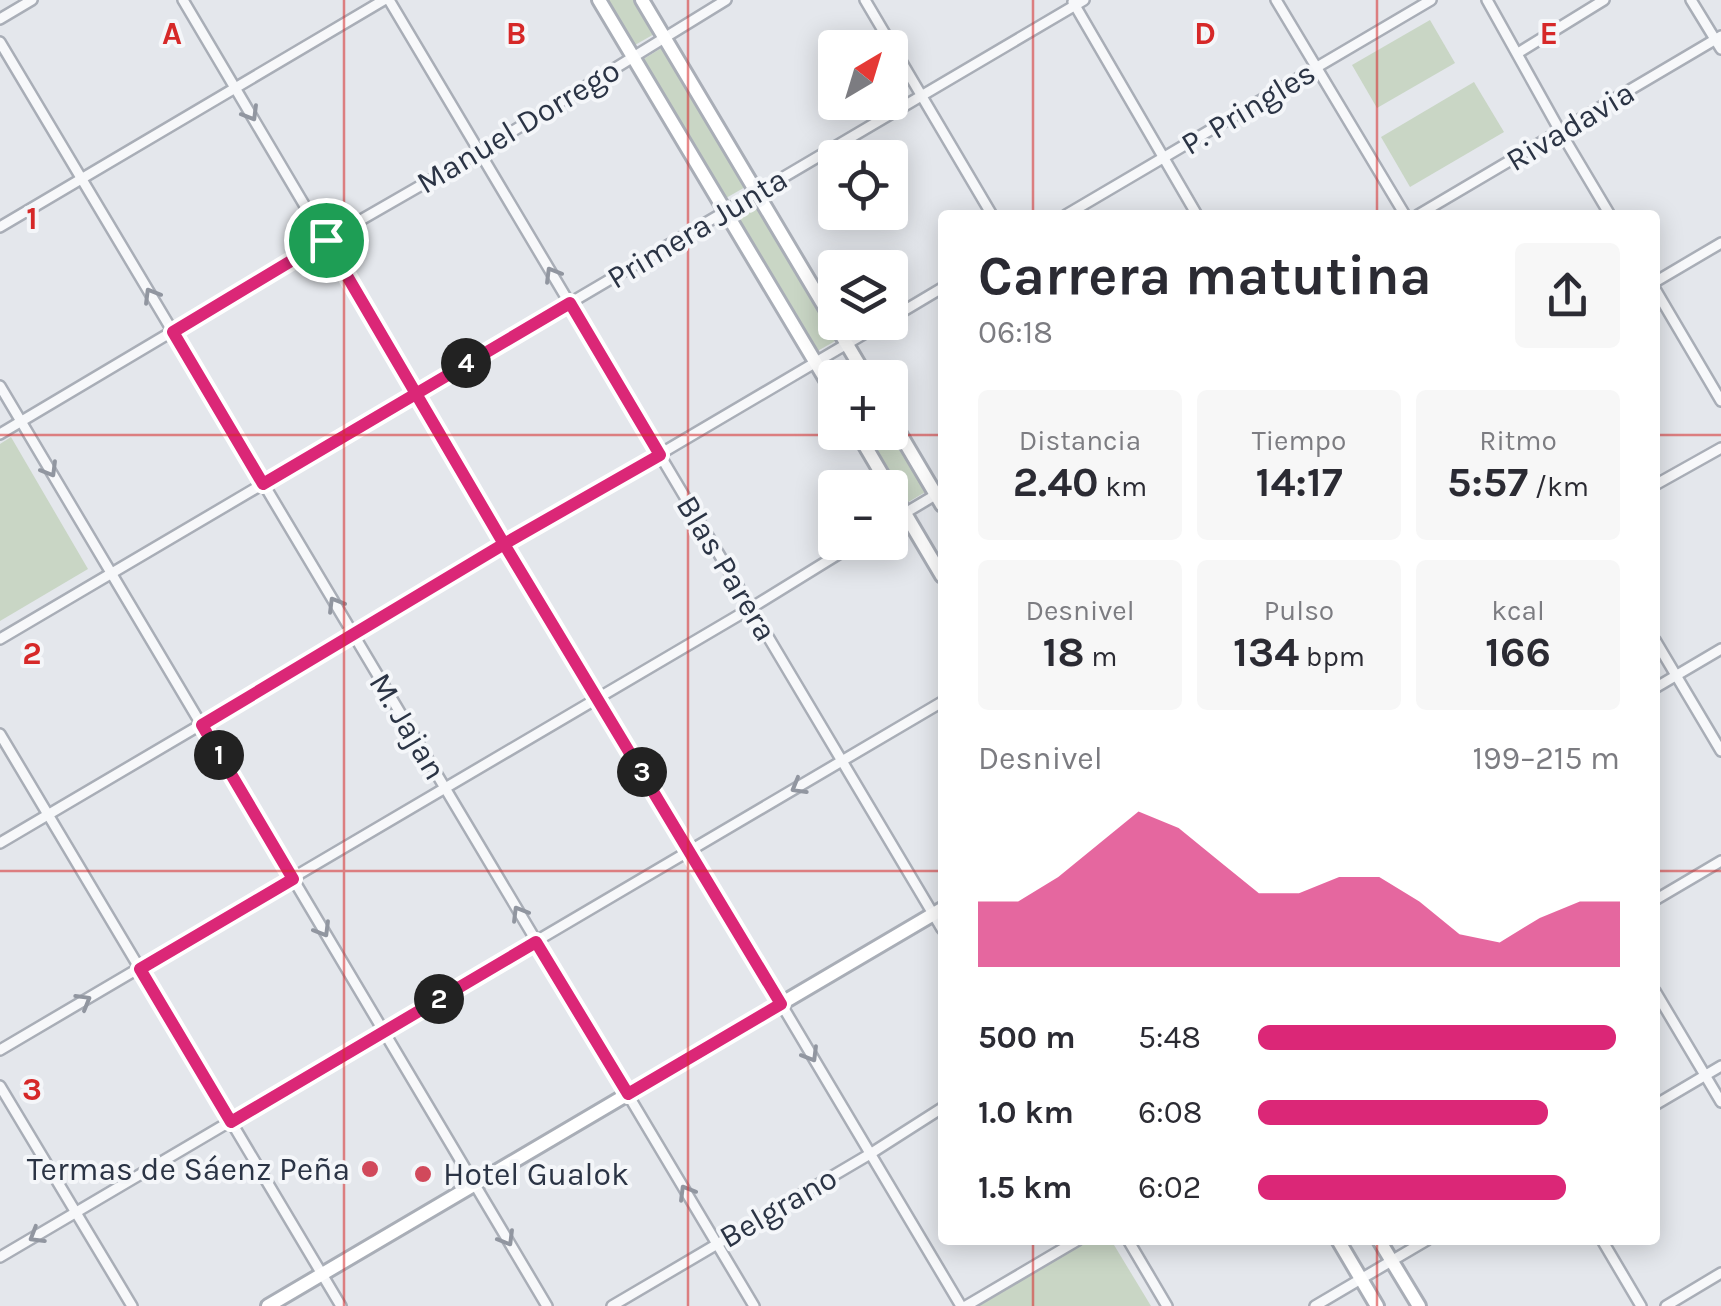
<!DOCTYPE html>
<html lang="es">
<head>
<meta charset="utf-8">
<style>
	:root { --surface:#fff; --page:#f7f7f7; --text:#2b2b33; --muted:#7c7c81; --accent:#db2777 }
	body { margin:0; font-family:Karla,sans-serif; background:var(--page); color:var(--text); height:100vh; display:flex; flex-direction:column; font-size:38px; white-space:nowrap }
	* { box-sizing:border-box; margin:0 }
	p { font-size:32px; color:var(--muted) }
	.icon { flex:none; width:55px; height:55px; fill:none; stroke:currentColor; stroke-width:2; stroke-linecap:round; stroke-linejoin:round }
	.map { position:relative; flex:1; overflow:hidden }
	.details { position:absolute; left:938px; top:210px; width:722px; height:1035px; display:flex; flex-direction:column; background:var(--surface); border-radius:10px; box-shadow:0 5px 25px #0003 }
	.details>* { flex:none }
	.needle { width:65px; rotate:38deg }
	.fabs { position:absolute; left:818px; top:30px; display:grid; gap:20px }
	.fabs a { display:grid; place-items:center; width:90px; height:90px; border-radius:10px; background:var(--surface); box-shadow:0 5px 25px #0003; font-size:50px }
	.pin { position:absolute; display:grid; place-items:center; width:85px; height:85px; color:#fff; margin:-42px; border:5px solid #fff; border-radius:50%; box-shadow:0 2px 10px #0007 }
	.km { position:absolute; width:50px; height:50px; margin:-25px; border-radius:50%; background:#222; color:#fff; font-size:28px; line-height:50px; text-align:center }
	.round { display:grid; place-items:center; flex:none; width:105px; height:105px; border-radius:10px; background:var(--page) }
	.headline { display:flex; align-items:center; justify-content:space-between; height:170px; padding:0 40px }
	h1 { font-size:55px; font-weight:700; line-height:75px }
	.metrics { display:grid; grid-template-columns:repeat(3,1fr); gap:15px; height:170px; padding:10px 40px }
	.metrics div { display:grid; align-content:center; border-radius:10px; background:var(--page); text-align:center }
	.metrics b { font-size:42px; font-weight:700 }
	.metrics small { font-size:28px; font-weight:400 }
	.metrics p { font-size:28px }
	.chart { height:280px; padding:20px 40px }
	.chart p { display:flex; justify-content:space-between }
	.chart svg { width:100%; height:180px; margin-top:10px; fill:var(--accent); opacity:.7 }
	ul { padding:0 40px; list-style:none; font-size:32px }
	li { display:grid; grid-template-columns:160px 120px 1fr; align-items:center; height:75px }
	li i { height:25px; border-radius:12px; background:var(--accent) }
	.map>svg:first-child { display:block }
	.green { fill:#c9d6c5 }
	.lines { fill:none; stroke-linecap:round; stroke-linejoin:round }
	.street-casing { stroke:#a9aeb7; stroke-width:14 }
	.secondary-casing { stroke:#a9aeb7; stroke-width:18 }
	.street { stroke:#f7f8fa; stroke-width:9 }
	.secondary { stroke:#fff; stroke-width:12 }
	.oneway { stroke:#9196a0 }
	.route-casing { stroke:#fff; stroke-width:20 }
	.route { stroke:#db2777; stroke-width:12 }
	.grid { fill:none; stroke:#d62828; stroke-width:2.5; stroke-opacity:0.55 }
	.poi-dot { fill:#d1495b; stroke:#f4f6f9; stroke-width:4 }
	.labels { text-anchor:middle; stroke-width:8; stroke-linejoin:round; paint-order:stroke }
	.street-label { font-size:32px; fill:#2b3445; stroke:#f4f6f9 }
	.poi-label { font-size:32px; fill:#2b3445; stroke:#f4f6f9; text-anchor:end }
	.grid-label { font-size:32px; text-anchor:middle; font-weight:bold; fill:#d62828; stroke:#f4f6f9; stroke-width:8; stroke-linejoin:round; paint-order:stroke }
</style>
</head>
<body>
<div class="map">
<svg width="1721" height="1306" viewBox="0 0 1721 1306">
	<rect width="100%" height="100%" fill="#e4e7ec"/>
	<g class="green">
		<path d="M608,0H636L656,33L635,45Z"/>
		<path d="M1430,20L1455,63L1377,108L1352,65Z"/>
		<path d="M663,47L747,186L726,198L642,60Z"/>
		<path d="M1474,82L1504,132L1410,187L1381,137Z"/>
		<path d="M752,198L837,340L814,353L731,211Z"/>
		<path d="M890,427L927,491L905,504L863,433L890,432Z"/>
		<path d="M11,437L88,569L0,621V444Z"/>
		<path d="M1089,1240H1111L1151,1306H979Z"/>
	</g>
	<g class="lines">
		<defs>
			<g id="street">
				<path d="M183,0L505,544L599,698L961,1306"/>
				<path d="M389,0L942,929"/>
				<path d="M865,0L992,215"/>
				<path d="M1276,0L1405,215"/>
				<path d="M1487,0L1560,131L1610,215"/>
				<path d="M1691,0L1721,49"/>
				<path d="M1073,2L1197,215"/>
				<path d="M0,19L32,0"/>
				<path d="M0,42L754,1306"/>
				<path d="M1518,53L1604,0"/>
				<path d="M1066,215L1431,0"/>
				<path d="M1418,215L1721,36"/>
				<path d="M0,227L384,0"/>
				<path d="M1655,282L1721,243"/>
				<path d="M1655,289L1721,401"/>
				<path d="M890,319L942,288"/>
				<path d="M0,386L547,1306"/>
				<path d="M0,434L326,240L479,152L726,0"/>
				<path d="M1655,485L1721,448"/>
				<path d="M890,522L942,491"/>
				<path d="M0,639L1084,0"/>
				<path d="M1655,640L1721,751"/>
				<path d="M1655,688L1721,649"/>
				<path d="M0,734L341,1306"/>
				<path d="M0,843L884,322"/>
				<path d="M1655,900L1721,861"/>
				<path d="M1655,991L1721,1102"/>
				<path d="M0,1050L751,608L858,542"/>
				<path d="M0,1086L132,1306"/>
				<path d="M1655,1105L1721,1066"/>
				<path d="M1128,1240L1167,1306"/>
				<path d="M1602,1240L1641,1306"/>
				<path d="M0,1257L942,702"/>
				<path d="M612,1306L870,1154L942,1108"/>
				<path d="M966,1306L1078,1240"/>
				<path d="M1315,1306L1427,1240"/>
				<path d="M1666,1306L1721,1273"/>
			</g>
			<g id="secondary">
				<path d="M599,0L835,395"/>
				<path d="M642,0L867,378"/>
				<path d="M890,417L942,505"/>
				<path d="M857,432L890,488"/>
				<path d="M890,488L942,576"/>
				<path d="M1338,1240L1377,1306"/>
				<path d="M1379,1240L1419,1306"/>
				<path d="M268,1306L942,909"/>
			</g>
		</defs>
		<use href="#street" class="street-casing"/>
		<use href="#secondary" class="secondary-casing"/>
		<use href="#street" class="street"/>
		<use href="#secondary" class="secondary"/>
	</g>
	<defs><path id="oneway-chevron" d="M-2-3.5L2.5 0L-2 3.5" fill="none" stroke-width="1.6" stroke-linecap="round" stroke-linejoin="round" transform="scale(2.5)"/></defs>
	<g class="oneway">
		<use href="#oneway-chevron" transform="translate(251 114) rotate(59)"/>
		<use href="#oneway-chevron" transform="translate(552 274) rotate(-121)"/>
		<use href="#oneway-chevron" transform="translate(151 295) rotate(-121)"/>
		<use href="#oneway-chevron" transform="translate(50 470) rotate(59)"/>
		<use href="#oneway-chevron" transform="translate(335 604) rotate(-121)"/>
		<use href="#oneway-chevron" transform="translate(798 787) rotate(150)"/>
		<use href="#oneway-chevron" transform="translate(519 913) rotate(-121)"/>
		<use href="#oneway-chevron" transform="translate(323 930) rotate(59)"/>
		<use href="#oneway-chevron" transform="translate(84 1001) rotate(-30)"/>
		<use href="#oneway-chevron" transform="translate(811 1055) rotate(59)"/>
		<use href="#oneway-chevron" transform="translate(686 1192) rotate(-121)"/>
		<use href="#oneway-chevron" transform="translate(36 1236) rotate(149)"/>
		<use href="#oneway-chevron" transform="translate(507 1239) rotate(59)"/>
	</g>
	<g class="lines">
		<defs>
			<path id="route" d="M326,240C385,341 445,443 504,544L202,725L293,879L140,969L231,1122L536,942L628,1094L781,1004L504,544L660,455L570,303L263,484L173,332L326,240"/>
		</defs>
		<use href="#route" class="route-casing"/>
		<use href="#route" class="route"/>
	</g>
	<path class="grid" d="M344,0V1306M688,0V1306M1033,0V215M1377,0V215M0,435H942M1655,435H1721M0,871H942M1655,871H1721M1033,1240V1306M1377,1240V1306"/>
	<g class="poi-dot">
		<circle cx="370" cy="1169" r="10"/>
		<circle cx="423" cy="1174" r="10"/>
	</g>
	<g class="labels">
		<g class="street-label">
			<text transform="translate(1248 108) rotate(-31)" y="11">P. Pringles</text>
			<text transform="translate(518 126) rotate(-31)" y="11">Manuel Dorrego</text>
			<text transform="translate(1570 126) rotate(-31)" y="11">Rivadavia</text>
			<text transform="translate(697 228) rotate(-31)" y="11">Primera Junta</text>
			<text transform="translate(727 568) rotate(59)" y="11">Blas Parera</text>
			<text transform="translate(408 726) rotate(59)" y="11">M. Jajan</text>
			<text transform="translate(778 1207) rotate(-30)" y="11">Belgrano</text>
		</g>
		<g class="poi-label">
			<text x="350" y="1180">Termas de Sáenz Peña</text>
			<text x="443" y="1185" text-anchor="start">Hotel Gualok</text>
		</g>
	</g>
	<g class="grid-label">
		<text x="172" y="44">A</text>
		<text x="516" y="44">B</text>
		<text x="1205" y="44">D</text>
		<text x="1549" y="44">E</text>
		<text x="32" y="229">1</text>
		<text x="32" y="664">2</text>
		<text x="32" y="1100">3</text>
	</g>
</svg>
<div class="fabs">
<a><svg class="needle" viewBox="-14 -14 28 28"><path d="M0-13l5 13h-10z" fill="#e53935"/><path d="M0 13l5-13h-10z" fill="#7c7c81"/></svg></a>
<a><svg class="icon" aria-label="locate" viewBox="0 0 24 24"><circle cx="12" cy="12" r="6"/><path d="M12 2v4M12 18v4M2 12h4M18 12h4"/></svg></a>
<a><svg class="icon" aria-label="layers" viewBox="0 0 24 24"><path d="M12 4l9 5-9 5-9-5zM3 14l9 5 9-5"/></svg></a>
<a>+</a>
<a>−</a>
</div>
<div class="pin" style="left:326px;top:240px;background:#1e9e55"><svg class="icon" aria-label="arrive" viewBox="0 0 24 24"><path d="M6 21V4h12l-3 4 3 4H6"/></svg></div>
<b class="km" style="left:219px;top:755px">1</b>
<b class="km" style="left:439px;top:999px">2</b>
<b class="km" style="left:642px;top:772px">3</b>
<b class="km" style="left:466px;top:363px">4</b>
<section class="details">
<div class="headline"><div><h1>Carrera matutina</h1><p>06:18</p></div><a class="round"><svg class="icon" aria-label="share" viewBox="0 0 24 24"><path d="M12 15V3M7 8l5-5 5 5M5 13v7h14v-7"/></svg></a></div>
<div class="metrics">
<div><p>Distancia</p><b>2.40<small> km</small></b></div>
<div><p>Tiempo</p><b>14:17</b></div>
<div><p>Ritmo</p><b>5:57<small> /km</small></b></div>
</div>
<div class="metrics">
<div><p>Desnivel</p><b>18<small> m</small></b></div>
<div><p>Pulso</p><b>134<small> bpm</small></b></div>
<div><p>kcal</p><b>166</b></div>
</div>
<div class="chart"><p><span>Desnivel</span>199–215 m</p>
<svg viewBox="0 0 160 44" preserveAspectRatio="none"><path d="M0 44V28L10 28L20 22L30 14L40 6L50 10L60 18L70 26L80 26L90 22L100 22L110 28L120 36L130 38L140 32L150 28L160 28V44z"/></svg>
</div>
<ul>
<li><b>500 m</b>5:48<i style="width:99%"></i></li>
<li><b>1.0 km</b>6:08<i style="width:80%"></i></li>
<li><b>1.5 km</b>6:02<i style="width:85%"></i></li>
</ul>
</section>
</div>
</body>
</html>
